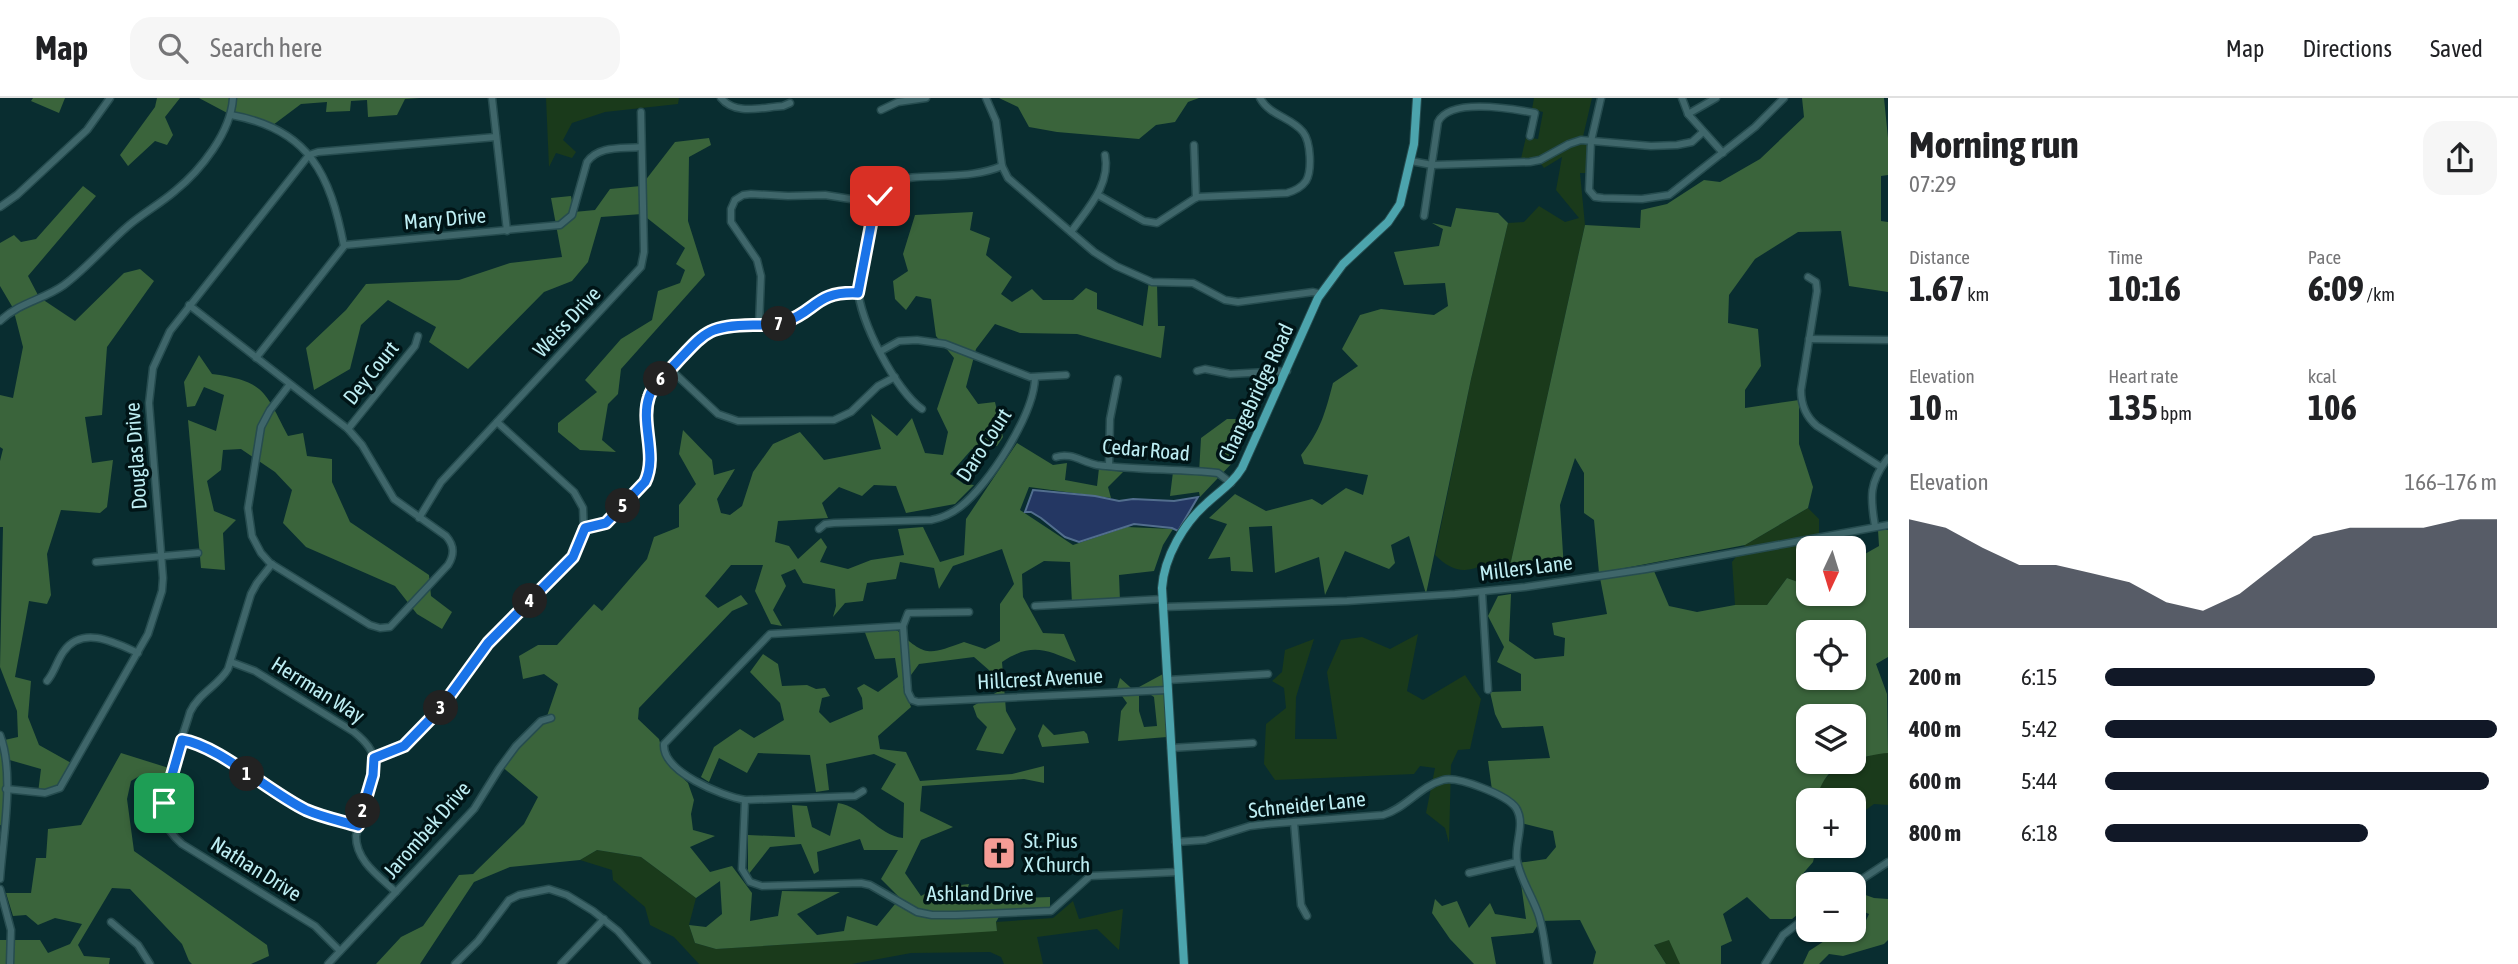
<!DOCTYPE html>
<html lang="en">
<head>
<meta charset="utf-8">
<style>
	:root { --surface:#fff; --page:#f6f6f6; --text:#202124; --muted:#757577; --line:#e0e0e0; --accent:#111827 }
	body { margin:0; font-family:"Asap Condensed",sans-serif; background:var(--page); color:var(--text); height:100vh; display:flex; flex-direction:column; font-size:26px; white-space:nowrap }
	* { box-sizing:border-box; margin:0 }
	p { font-size:23px; color:var(--muted) }
	.icon { flex:none; width:38px; height:38px; fill:none; stroke:currentColor; stroke-width:2; stroke-linecap:round; stroke-linejoin:round }
	.map { position:relative; flex:1; overflow:hidden }
	.drawer { display:flex; flex-direction:column; background:var(--surface); width:630px }
	.drawer>* { flex:none }
	.needle { width:46px; rotate:184deg }
	.tools { position:absolute; left:1796px; top:438px; display:grid; gap:14px }
	.tools a { display:grid; place-items:center; width:70px; height:70px; border-radius:14px; background:var(--surface); box-shadow:0 2px 5px #0004; font-size:35px }
	.pin { position:absolute; display:grid; place-items:center; width:60px; height:60px; color:#fff; margin:-30px; border-radius:14px; box-shadow:0 4px 10px #0006 }
	.km { position:absolute; width:35px; height:35px; margin:-18px; border-radius:50%; background:#222; color:#fff; font-size:19px; line-height:35px; text-align:center }
	.round { display:grid; place-items:center; flex:none; width:74px; height:74px; border-radius:21px; background:var(--page) }
	.headline { display:flex; align-items:center; justify-content:space-between; height:119px; padding:0 21px }
	h1 { font-size:38px; font-weight:700; line-height:52px }
	.figures { display:grid; grid-template-columns:repeat(3,1fr); gap:10px; height:119px; padding:7px 21px }
	.figures div { display:grid; align-content:center }
	.figures b { font-size:35px; font-weight:700 }
	.figures small { font-size:19px; font-weight:400 }
	.figures p { font-size:19px }
	.chart { height:196px; padding:14px 21px }
	.chart p { display:flex; justify-content:space-between }
	.chart svg { width:100%; height:126px; margin-top:7px; fill:var(--accent); opacity:.7 }
	ul { padding:0 21px; list-style:none; font-size:23px }
	li { display:grid; grid-template-columns:112px 84px 1fr; align-items:center; height:52px }
	li i { height:18px; border-radius:9px; background:var(--accent) }
	header { display:flex; align-items:center; gap:42px; box-sizing:border-box; height:98px; padding:0 35px; background:var(--surface); border-bottom:2px solid var(--line) }
	header strong { font-size:33px }
	nav { display:flex; gap:38px; margin-inline-start:auto; font-size:24px }
	.search { width:490px; height:63px; background:var(--page); display:flex; align-items:center; gap:18px; box-sizing:border-box; padding:0 24px; border-radius:21px; color:var(--muted); font-size:26px }
	main { display:flex; flex:1; min-height:0 }
	.map>svg:first-child { display:block }
	.green { fill:#1a3a1b }
	.forest { fill:#3a643b; fill-rule:evenodd }
	.water { fill:#243763; stroke:#526e8e; stroke-width:2 }
	.lines { fill:none; stroke-linecap:round; stroke-linejoin:round }
	.minor-casing { stroke:#264c4f; stroke-width:9 }
	.major-casing { stroke:#264c4f; stroke-width:10 }
	.minor { stroke:#3f666a; stroke-width:6 }
	.major { stroke:#4ca4ad; stroke-width:8 }
	.route-casing { stroke:#fff; stroke-width:14 }
	.route { stroke:#1a73e8; stroke-width:9 }
	.labels { text-anchor:middle; stroke-width:7; stroke-linejoin:round; paint-order:stroke }
	.street-label { font-size:21px; fill:#beeef3; stroke:#001416 }
	.poi-label { font-size:21px; fill:#beeef3; stroke:#001416; text-anchor:start }
</style>
</head>
<body>
<header>
<strong>Map</strong>
<div class="search"><svg class="icon" aria-label="search" viewBox="0 0 24 24"><circle cx="10" cy="10" r="6"/><path d="M15 15l6 6"/></svg>Search here</div>
<nav><a>Map</a><a>Directions</a><a>Saved</a></nav>
</header>
<main>
<div class="map">
<svg width="1888" height="866" viewBox="0 0 1888 866">
	<rect width="100%" height="100%" fill="#092d30"/>
	<g class="green">
		<path d="M546,0H679L678,6L605,14L572,25L563,42L576,54L572,60L556,55L549,69Z"/>
		<path d="M1534,0H1592L1582,43L1592,45L1587,75H1580L1585,127L1508,477L1496,475L1484,466C1465,477 1450,472 1435,457L1471,281L1508,125L1524,124L1539,108L1565,124L1579,120L1556,92L1562,59L1544,70L1538,62L1520,65L1526,39L1538,41L1543,14L1532,11Z"/>
		<path d="M1808,410L1819,421V439L1800,444L1808,462V485L1803,487L1787,480L1767,507H1735L1732,464L1745,447Z"/>
		<path d="M1418,536L1407,593L1423,602L1465,577L1481,601L1470,651L1458,652L1451,667L1449,745L1445,730L1426,715L1435,670L1420,668L1414,676L1275,682L1264,666L1266,626L1286,610L1284,590L1272,583L1282,574L1285,552L1314,541L1296,599L1295,641H1337L1327,574L1341,542L1362,539L1390,551Z"/>
		<path d="M1877,655H1888V707L1874,706L1853,721V702H1817C1818,671 1854,664 1877,655Z"/>
		<path d="M597,752L641,759L696,800L689,827L695,845L716,851L997,832L996,824L1053,820L1073,803L1079,821L1123,811L1119,852L1097,831L1037,839L1043,866H1004L1001,859L990,854L911,855L852,866H699L674,839L650,827L645,809L613,782L612,772L580,762Z"/>
		<path d="M1670,841L1681,863L1680,866H1666L1654,847Z"/>
	</g>
	<g class="forest">
		<path d="M33,0H65L59,15L31,3Z"/>
		<path d="M157,0H180L165,19L173,37L167,47L155,43L128,68L120,57L155,9Z"/>
		<path d="M199,0H420L405,1L397,17L368,19L367,2L351,3L350,13L326,14L327,4L301,6L269,30L231,17Z"/>
		<path d="M999,0H1199L1188,4L1175,24L1156,27L1139,41L1057,34L1029,29L1018,9Z"/>
		<path d="M1802,0H1884L1888,40V77L1881,78V123L1888,124V194L1849,188L1841,133L1798,134L1755,161L1729,197L1728,225L1758,231L1761,268L1745,292V310L1799,302V346L1813,389L1808,410L1745,447L1599,475L1594,422L1584,415V375L1575,360L1560,407L1564,472L1508,477L1585,127L1640,130L1641,112L1667,106L1704,82L1720,84L1760,61L1804,19Z"/>
		<path d="M709,40L711,47L689,59L688,123L705,177L621,271L618,296L608,306L602,342L616,354L580,352L558,334V325L597,294L585,282L621,241L652,222L658,193L680,185L685,172L676,166L685,150L642,116L601,119L588,164L572,183L544,194L468,271L429,244L436,229L388,202L361,227L350,271L314,292L306,250L346,212L366,186L459,182L510,165L562,159L551,100L571,98L574,114L595,112L610,91L641,88L675,44Z"/>
		<path d="M83,88L96,98L28,178L39,199L75,223L124,175L140,171L154,183L107,249L102,317L85,319L92,365L113,362L107,409L100,415L61,412L47,456L51,497L47,506L29,503L15,579L31,583L28,619L39,647L73,666L54,693L38,695L41,671L6,661L3,728L0,727V643L18,639L17,613L0,569L3,429H0V363L3,351L0,349V297L13,300L23,249L13,210L0,188V145L14,137L21,144L36,141Z"/>
		<path d="M1456,110L1498,115L1508,125L1471,281L1426,496L1409,438L1391,447L1395,465L1389,471L1345,453L1325,497L1319,459L1275,475L1272,428L1249,429L1253,474L1231,473L1230,459L1208,461L1227,426L1209,420L1235,396L1266,413L1312,401L1322,407L1346,390L1363,397L1368,377L1304,366L1301,357C1321,332 1325,315 1333,285L1358,268L1342,251L1360,217L1381,211L1434,217L1448,208L1445,185L1404,187L1394,154L1439,148L1443,131L1432,125L1451,129Z"/>
		<path d="M973,114L970,132L990,140L986,157L1012,179L1001,196L1012,204L1032,191L1043,202H1073L1086,190L1097,195V211L1143,228L1149,183L1157,185L1158,228H1165L1161,260L1077,236L1020,235L995,226L976,251L966,289L978,306L995,304L1003,339L997,348L972,351L950,376L964,386L974,387L955,406L906,415L896,388L874,387L862,398L839,389L822,405L828,420L778,423L775,444L789,448L798,461L821,440L827,449L820,464L848,471L871,462L904,457L898,431L923,429L940,464L964,457L966,421L1017,345L1053,367L1067,365L1065,382L1097,388L1099,370L1123,374L1108,389L1111,400L1029,389L1020,412L1073,447L1127,429L1173,431L1163,447L1154,473L1119,477L1120,503L1072,506L1070,464L1044,463L1022,476L1023,499L1043,535L1064,536L1076,564C1046,552 1032,544 1002,564L1006,613L1016,631L1003,656L976,652L987,629L977,619L973,608L999,593L998,580L974,559L919,566L903,588L911,609L878,638L880,651L906,654L920,683L1012,676L1044,668V685L1024,681L922,688L920,713L953,729L921,742L905,775L921,798L935,790L969,786L964,802L1050,799V809L1003,812L996,824L997,833L716,851L695,845L689,827L706,829L722,816L720,783L696,800L641,759L597,752L580,762L510,769L474,784L420,866H376L401,839L423,828L459,777L473,776L524,726L538,699L500,667L546,621L558,586L544,576L523,581L519,558L538,547H557L594,506L602,513L647,461L654,439L679,429V407L696,386L679,356L683,332L712,362L714,377L735,371L717,401L721,415L730,417L742,408L753,374L773,346L800,334L824,362L881,351L871,316L897,338L912,320L925,355L943,357L948,334L937,311L954,260L936,238L931,201L916,198L906,212L895,201L893,183L908,173L903,156L915,117ZM1002,451L1014,486L1000,506V543L985,551L964,544C930,556 926,560 898,533L864,532L875,561L895,560L898,579L878,594L864,586L857,590L862,600L863,611L830,625L819,614L822,600L830,598L825,590L816,591L807,587L782,588L778,566L763,556L750,574L780,605L784,622L754,640L740,631L714,649L701,679L709,684L719,660L747,675L758,655L810,657L816,694L829,692L826,666L874,656L896,666L881,691L904,705L903,740C877,737 864,709 838,705L830,738L812,729L807,708L792,707L795,739L748,737V777L770,749L801,746L814,776L819,773L817,754L860,741L864,752H898L881,781L900,800L877,828L847,818L844,833L817,837L797,816L840,794L782,793L778,818L750,823L752,795L732,768L710,774L690,749L715,738L693,732L691,716L694,702L688,685L665,663L659,641L638,621L639,610L732,513L748,506L741,497L718,510L705,498L731,467H763L755,493L771,526L782,528L773,512L786,488L781,477L795,471L803,485L835,491L836,508L833,519L845,505L863,503L867,485L896,481L900,464L934,470L939,491L953,468Z"/>
		<path d="M199,257L212,276C265,283 265,294 288,338L303,335L307,358L332,361V384L350,424L429,477L431,498L452,514L442,531L417,516L395,488L306,449L283,425L292,392L275,374L241,351L223,352L221,372L207,383L214,413L236,422L223,435L225,472L201,470L188,322L216,333L224,297L204,289L195,308L187,309L184,284Z"/>
		<path d="M1227,321H1253L1234,363L1200,399L1199,394L1170,398L1173,374L1199,375L1201,340Z"/>
		<path d="M1878,432H1888V559L1876,566L1887,596L1888,655C1875,655 1843,664 1833,672C1825,678 1817,693 1817,702H1808V747H1817L1813,764L1800,779L1808,798V808L1792,821H1770L1747,799L1723,816L1732,843L1721,848V866H1680L1669,842L1654,847L1666,866H1593L1596,854L1580,822L1540,823L1533,835L1491,839L1496,866H1474L1450,841L1432,815L1435,801L1442,808L1457,803L1469,830L1490,805L1495,816L1526,821L1518,765L1546,761L1556,749L1553,733L1521,725L1519,713L1492,692L1488,663L1550,660L1543,628L1502,630L1495,616L1490,594L1521,593V576L1497,564L1504,549L1488,518L1498,498L1511,496L1509,543L1535,561L1564,558L1565,540L1554,537L1552,525L1607,516L1600,480L1654,473L1669,508L1697,514L1735,507H1767L1787,480L1803,486L1808,485V495H1853V474L1856,461L1879,448ZM1808,534H1853V579H1808ZM1808,618H1853V663H1808Z"/>
		<path d="M1163,576L1167,639L1118,643L1121,613L1127,605L1117,591L1120,580L1139,597V613L1144,629L1157,628L1154,599L1139,589Z"/>
		<path d="M1043,626L1054,637L1084,633L1087,636L1089,645L1042,649L1038,638Z"/>
		<path d="M121,655L172,671L169,683L141,677L131,683L127,701L134,753L267,847L269,858L251,866H192L189,863L182,846L130,791L112,790L78,847L84,858L110,860L109,866H0V842H40L48,855L70,846L82,826L55,820L38,827L26,817L13,818L6,795H31L36,760H46L48,731L81,727Z"/>
		<path d="M1857,794L1874,800L1888,801V842L1884,846L1843,858L1829,856L1819,866H1803L1809,853L1841,832L1862,831L1869,816L1853,809V801Z"/>
	</g>
	<path class="water" d="M1033,392L1095,398L1119,403L1133,401L1174,403L1198,399L1178,433L1172,430L1134,426L1079,444L1065,439L1041,420L1031,414H1025Z"/>
	<g class="lines">
		<defs>
			<g id="minor">
				<path d="M492,0L507,133"/>
				<path d="M721,0C735,18 763,9 783,8L790,5"/>
				<path d="M986,0L996,23L1002,68L1008,80L1094,154L1116,168L1152,184L1193,185L1225,202L1238,204L1313,194L1321,196"/>
				<path d="M1601,0L1591,43L1589,92L1595,99L1603,100L1642,101L1669,97L1755,29L1784,0"/>
				<path d="M1682,0L1688,16L1723,55"/>
				<path d="M881,12L898,4L926,0"/>
				<path d="M1688,16L1716,0"/>
				<path d="M231,17C310,31 330,77 344,148"/>
				<path d="M1194,47L1196,100"/>
				<path d="M1411,63L1432,67L1530,64L1540,62L1569,46L1581,42L1651,48L1677,47L1692,44L1703,34"/>
				<path d="M1098,97L1144,123L1157,125L1197,99L1287,95C1294,93 1301,90 1306,83C1312,73 1311,44 1303,34C1291,19 1270,18 1260,0"/>
				<path d="M0,109L17,97L87,32L110,0"/>
				<path d="M1424,118L1438,24C1449,0 1509,10 1535,15L1530,38"/>
				<path d="M1071,134C1087,111 1111,87 1105,57"/>
				<path d="M1808,179L1816,184L1817,193L1801,292C1801,306 1805,318 1817,328L1881,369"/>
				<path d="M189,207L348,331L362,347L394,401L446,438C454,447 455,456 448,467L390,529L380,530L370,527L270,465L261,455L252,438L248,410L261,329L270,312L290,286"/>
				<path d="M0,223C20,204 43,202 64,187C87,170 106,147 128,128C143,115 160,106 175,93C201,72 231,34 233,0"/>
				<path d="M759,227L761,178L757,162L731,124V111L735,102L743,97L751,96L788,98L825,97L876,105"/>
				<path d="M1809,241L1888,242"/>
				<path d="M881,253L899,243L917,242L945,246L1030,279L1066,277"/>
				<path d="M256,260L345,147L560,127L572,117L587,64C599,47 622,51 641,49"/>
				<path d="M670,271L718,316L738,323L834,322L851,314L878,288L895,279"/>
				<path d="M1197,273L1205,271L1230,276L1287,273"/>
				<path d="M922,311C896,293 859,222 858,190C863,161 867,100 895,85C908,77 928,79 943,78C964,77 983,76 1002,68"/>
				<path d="M348,331L415,248L418,238"/>
				<path d="M1056,359C1071,354 1082,364 1097,367C1137,372 1178,371 1218,375L1231,385"/>
				<path d="M1109,368L1110,321L1118,281"/>
				<path d="M419,420L441,384L641,169L644,154L641,14"/>
				<path d="M1875,428C1870,399 1869,384 1888,360"/>
				<path d="M585,430L600,428L608,423L645,384L648,375L649,298L654,290L700,239L711,231L723,228L782,225L830,197L858,195"/>
				<path d="M819,431L825,426L834,425L931,422C942,420 951,416 960,409C989,387 1034,316 1035,280"/>
				<path d="M96,464L198,455"/>
				<path d="M272,466L257,485L251,496L228,571C218,588 199,595 190,614C183,639 159,697 164,720C167,731 174,739 182,746L315,828L340,853"/>
				<path d="M1482,494L1488,592"/>
				<path d="M1035,508L1163,501"/>
				<path d="M1163,509L1347,503L1455,496L1525,489L1646,471L1888,427"/>
				<path d="M903,528L908,594L912,602L918,604L1168,592"/>
				<path d="M231,564L255,573L354,634C365,643 375,653 374,667L356,738C356,763 379,778 396,794"/>
				<path d="M1168,582L1268,576"/>
				<path d="M47,583C55,574 57,562 64,553C83,527 116,545 138,555"/>
				<path d="M0,637C15,677 3,738 0,781"/>
				<path d="M182,642C219,647 269,695 306,712C322,719 341,723 358,728"/>
				<path d="M1171,650L1253,645"/>
				<path d="M374,660L404,648L440,611L488,545L573,459L584,436L583,410L574,394L497,324"/>
				<path d="M6,691L45,695L60,690L148,536L162,493L163,480L149,305L153,270L170,233L309,57L318,54L496,39"/>
				<path d="M863,693L855,698L745,702C722,698 662,674 664,646L770,536L903,528L908,515L969,514"/>
				<path d="M745,702L742,771L750,784L762,788L861,785L870,787L917,814L932,817H956L1051,813L1090,778L1178,774"/>
				<path d="M1294,724L1301,807L1307,818"/>
				<path d="M1176,744L1205,742L1250,728L1267,726L1383,717C1405,711 1420,688 1443,682C1458,678 1507,697 1516,710C1526,726 1514,746 1517,763C1521,783 1533,799 1539,818C1544,834 1545,850 1548,866"/>
				<path d="M1469,775L1517,764"/>
				<path d="M1853,787L1888,764"/>
				<path d="M0,791L11,832L10,866"/>
				<path d="M111,824L138,847L150,866"/>
				<path d="M328,866L474,711L499,671L516,648L541,623L551,620"/>
				<path d="M455,866L478,843L509,802L519,797L549,791L567,797L593,813L618,833L647,866"/>
				<path d="M561,866L604,821"/>
				<path d="M1765,866L1783,837L1808,818"/>
			</g>
			<path id="major" d="M1184,866L1162,490C1164,459 1184,425 1207,405C1220,393 1233,385 1242,370L1318,200L1343,166L1388,124L1400,106L1414,46L1417,0"/>
		</defs>
		<use href="#minor" class="minor-casing"/>
		<use href="#major" class="major-casing"/>
		<use href="#minor" class="minor"/>
		<use href="#major" class="major"/>
	</g>
	<g class="lines">
		<defs>
			<path id="route" d="M164,705L182,642C218,647 270,695 306,712C322,719 341,723 358,728L373,677L374,660L404,648L440,611L488,545L573,459L585,430L606,425L645,384C658,358 640,325 649,299C653,286 667,275 676,265C706,233 708,228 753,227C764,227 775,228 785,224C817,213 815,193 858,195L873,116L880,98"/>
		</defs>
		<use href="#route" class="route-casing"/>
		<use href="#route" class="route"/>
	</g>
	<defs>
		<symbol id="church-square" viewBox="-11 -11 22 22"><rect x="-9" y="-9" width="18" height="18" rx="4" fill="#f59c95" stroke="#001416"/><path d="M-1.2-6h2.4v3.5h3.3v2.4h-3.3V6h-2.4V-.1h-3.3v-2.4h3.3Z" fill="#111"/></symbol>
	</defs>
	<g fill-rule="evenodd">
		<use href="#church-square" x="980" y="736" width="38" height="38"/>
	</g>
	<g class="labels">
		<g class="street-label">
			<text transform="translate(445 121) rotate(-5)" y="7">Mary Drive</text>
			<text transform="translate(567 224) rotate(-47)" y="7">Weiss Drive</text>
			<text transform="translate(371 275) rotate(-51)" y="7">Dey Court</text>
			<text transform="translate(1256 295) rotate(-65)" y="7">Changebridge Road</text>
			<text transform="translate(984 347) rotate(-57)" y="7">Daro Court</text>
			<text transform="translate(1146 352) rotate(5)" y="7">Cedar Road</text>
			<text transform="translate(136 358) rotate(-94)" y="7">Douglas Drive</text>
			<text transform="translate(1526 470) rotate(-7)" y="7">Millers Lane</text>
			<text transform="translate(1040 581) rotate(-3)" y="7">Hillcrest Avenue</text>
			<text transform="translate(318 592) rotate(32)" y="7">Herrman Way</text>
			<text transform="translate(1307 707) rotate(-6)" y="7">Schneider Lane</text>
			<text transform="translate(427 732) rotate(-49)" y="7">Jarombek Drive</text>
			<text transform="translate(256 771) rotate(32)" y="7">Nathan Drive</text>
			<text x="980" y="803">Ashland Drive</text>
		</g>
		<g class="poi-label">
			<text x="1024" y="750">St. Pius<tspan x="1024" dy="24">X Church</tspan></text>
		</g>
	</g>
</svg>
<div class="tools">
<a><svg class="needle" viewBox="-14 -14 28 28"><path d="M0-13l5 13h-10z" fill="#e53935"/><path d="M0 13l5-13h-10z" fill="#757577"/></svg></a>
<a><svg class="icon" aria-label="locate" viewBox="0 0 24 24"><circle cx="12" cy="12" r="6"/><path d="M12 2v4M12 18v4M2 12h4M18 12h4"/></svg></a>
<a><svg class="icon" aria-label="layers" viewBox="0 0 24 24"><path d="M12 4l9 5-9 5-9-5zM3 14l9 5 9-5"/></svg></a>
<a>+</a>
<a>−</a>
</div>
<div class="pin" style="left:164px;top:705px;background:#1e9e55"><svg class="icon" aria-label="arrive" viewBox="0 0 24 24"><path d="M6 21V4h12l-3 4 3 4H6"/></svg></div>
<div class="pin" style="left:880px;top:98px;background:#d93025"><svg class="icon" aria-label="check" viewBox="0 0 24 24"><path d="M5 12l5 5 9-10"/></svg></div>
<b class="km" style="left:247px;top:676px">1</b>
<b class="km" style="left:363px;top:713px">2</b>
<b class="km" style="left:441px;top:610px">3</b>
<b class="km" style="left:530px;top:503px">4</b>
<b class="km" style="left:623px;top:408px">5</b>
<b class="km" style="left:661px;top:281px">6</b>
<b class="km" style="left:779px;top:226px">7</b>
</div>
<section class="drawer">
<div class="headline"><div><h1>Morning run</h1><p>07:29</p></div><a class="round"><svg class="icon" aria-label="share" viewBox="0 0 24 24"><path d="M12 15V3M7 8l5-5 5 5M5 13v7h14v-7"/></svg></a></div>
<div class="figures">
<div><p>Distance</p><b>1.67<small> km</small></b></div>
<div><p>Time</p><b>10:16</b></div>
<div><p>Pace</p><b>6:09<small> /km</small></b></div>
</div>
<div class="figures">
<div><p>Elevation</p><b>10<small> m</small></b></div>
<div><p>Heart rate</p><b>135<small> bpm</small></b></div>
<div><p>kcal</p><b>106</b></div>
</div>
<div class="chart"><p><span>Elevation</span>166–176 m</p>
<svg viewBox="0 0 160 44" preserveAspectRatio="none"><path d="M0 44V6L10 9L20 16L30 22L40 22L50 25L60 28L70 35L80 38L90 32L100 22L110 12L120 9L130 9L140 9L150 6L160 6V44z"/></svg>
</div>
<ul>
<li><b>200 m</b>6:15<i style="width:69%"></i></li>
<li><b>400 m</b>5:42<i style="width:100%"></i></li>
<li><b>600 m</b>5:44<i style="width:98%"></i></li>
<li><b>800 m</b>6:18<i style="width:67%"></i></li>
</ul>
</section>
</main>
</body>
</html>
